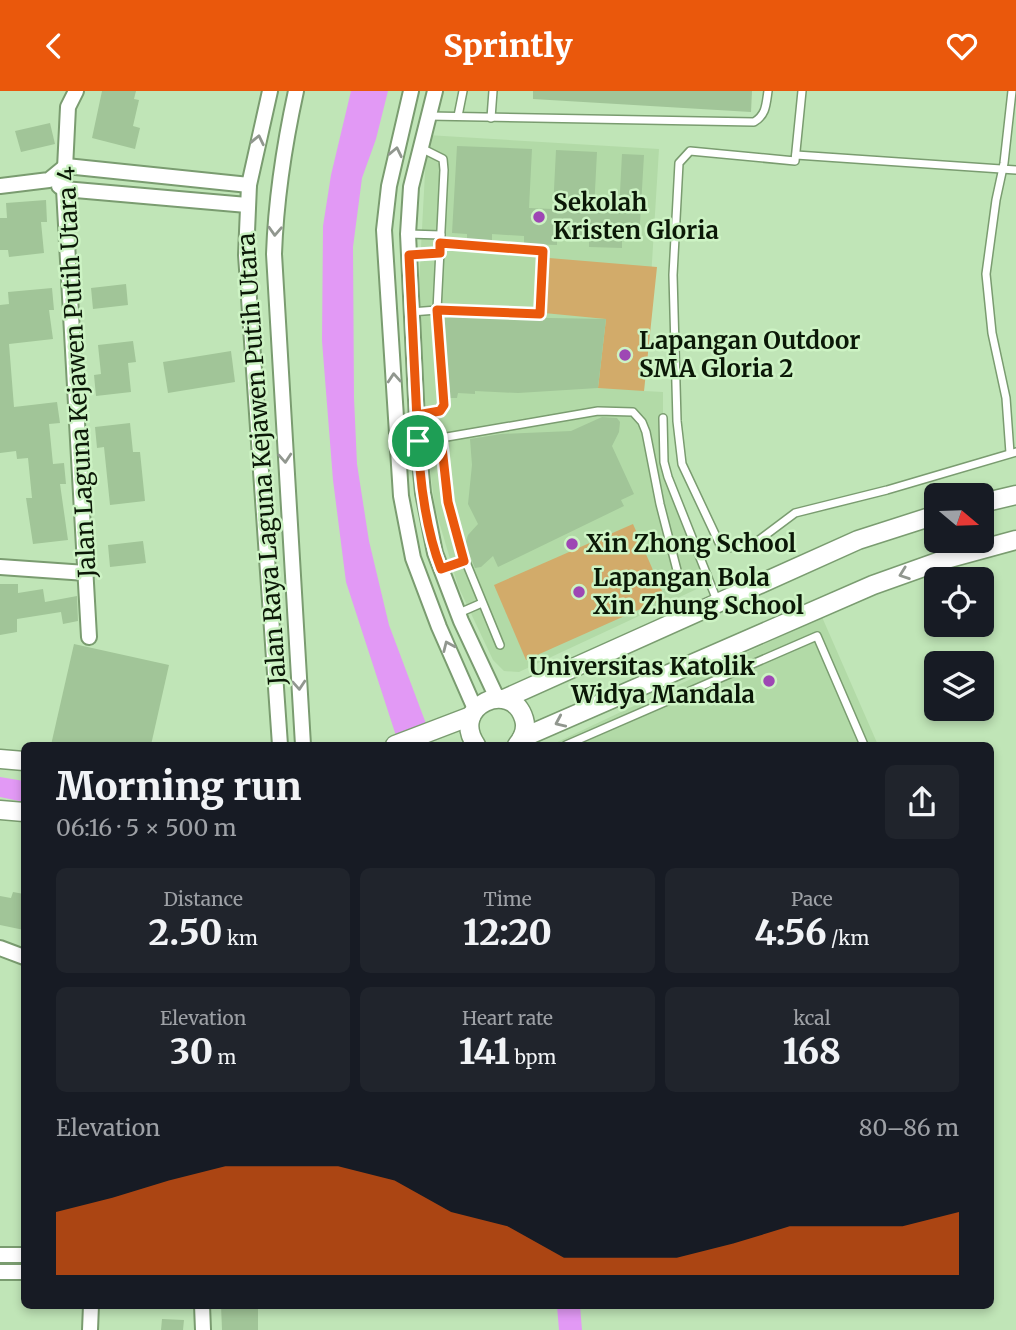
<!DOCTYPE html>
<html lang="en">
<head>
<meta charset="utf-8">
<style>
	:root { --surface:#171b24; --page:#20242c; --text:#f1f3f6; --muted:#9ea1a6; --accent:#ea580c }
	body { margin:0; font-family:Merriweather,serif; background:var(--page); color:var(--text); height:100vh; display:flex; flex-direction:column; font-size:26px; white-space:nowrap }
	* { box-sizing:border-box; margin:0 }
	p { font-size:23px; color:var(--muted) }
	.icon { flex:none; width:38px; height:38px; fill:none; stroke:currentColor; stroke-width:2; stroke-linecap:round; stroke-linejoin:round }
	.map { position:relative; flex:1; overflow:hidden }
	.side { position:absolute; left:21px; top:651px; width:973px; height:567px; display:flex; flex-direction:column; background:var(--surface); border-radius:10px; box-shadow:0 4px 10px #0003 }
	.side>* { flex:none }
	.needle { width:46px; rotate:109deg }
	.controls { position:absolute; left:924px; top:392px; display:grid; gap:14px }
	.controls a { display:grid; place-items:center; width:70px; height:70px; border-radius:10px; background:var(--surface); box-shadow:0 4px 10px #0003; font-size:35px }
	.pin { position:absolute; display:grid; place-items:center; width:60px; height:60px; color:#fff; margin:-30px; border:4px solid #fff; border-radius:50%; box-shadow:0 2px 7px #0007 }
	.round { display:grid; place-items:center; flex:none; width:74px; height:74px; border-radius:10px; background:var(--page) }
	.headline { display:flex; align-items:center; justify-content:space-between; height:119px; padding:0 35px }
	h1 { font-size:38px; font-weight:800; line-height:52px }
	.figures { display:grid; grid-template-columns:repeat(3,1fr); gap:10px; height:119px; padding:7px 35px }
	.figures div { display:grid; align-content:center; border-radius:10px; background:var(--page); text-align:center }
	.figures b { font-size:35px; font-weight:800 }
	.figures small { font-size:19px; font-weight:400 }
	.figures p { font-size:19px }
	.chart { height:196px; padding:14px 35px }
	.chart p { display:flex; justify-content:space-between }
	.chart svg { width:100%; height:126px; margin-top:7px; fill:var(--accent); opacity:.7 }
	header { display:flex; justify-content:space-between; align-items:center; height:91px; padding:0 35px; background:var(--accent); color:#fff; font-size:32px; font-weight:800 }
	.map>svg:first-child { display:block }
	.built { fill:#b2daa7 }
	.green { fill:#d2ab6a }
	.water { fill:#e299f5 }
	.building { fill:#a1c598 }
	.lines { fill:none; stroke-linecap:round; stroke-linejoin:round }
	.service-casing { stroke:#7a9c70; stroke-width:10 }
	.minor-casing { stroke:#7a9c70; stroke-width:18 }
	.tertiary-casing { stroke:#7a9c70; stroke-width:21 }
	.service { stroke:#fff; stroke-width:7 }
	.minor { stroke:#fff; stroke-width:14 }
	.tertiary { stroke:#fff; stroke-width:18 }
	.oneway { stroke:#91978f }
	.route-casing { stroke:#fff; stroke-width:14 }
	.route { stroke:#ea580c; stroke-width:9 }
	.poi-dot { fill:#9e47b4; stroke:#cdf3c4; stroke-width:2.5 }
	.labels { text-anchor:middle; stroke-width:5; stroke-linejoin:round; paint-order:stroke }
	.poi-label { font-size:24px; font-weight:bold; fill:#0b1807; stroke:#cdf3c4; text-anchor:start }
	.street-label { font-size:24px; fill:#0b1807; stroke:#cdf3c4 }
</style>
</head>
<body>
<header><svg class="icon" aria-label="back" viewBox="0 0 24 24"><path d="M15 5l-7 7 7 7"/></svg>Sprintly<svg class="icon" aria-label="heart" viewBox="0 0 24 24"><path d="M12 20l-8-8c-3-5 5-10 8-4 3-6 11-1 8 4z"/></svg></header>
<div class="map">
<svg width="1016" height="1239" viewBox="0 0 1016 1239">
	<rect width="100%" height="100%" fill="#c0e5b7"/>
	<g class="built">
		<path d="M427,44L659,58L644,300L663,301V365L714,490L519,581L504,580L493,569L458,495L435,417L424,330L419,194Z"/>
		<path d="M822,526L878,654H551Z"/>
	</g>
	<g class="green">
		<path d="M549,167L657,176L644,300L598,297L606,228L544,222Z"/>
		<path d="M633,433L665,507L526,569L494,494Z"/>
	</g>
	<g class="water">
		<path d="M351,0H388L376,48L362,87L353,156L354,307L357,373L369,450L389,534L434,654H399L346,491L333,389L322,250L323,135L331,84Z"/>
		<path d="M0,686L24,690V711L0,706Z"/>
		<path d="M557,1215H580L582,1239H559Z"/>
	</g>
	<g class="building">
		<path d="M102,0H136L134,8L139,9L133,35L140,37L135,58L92,47Z"/>
		<path d="M533,0H752L751,21L533,8Z"/>
		<path d="M50,32L55,53L21,61L15,40Z"/>
		<path d="M457,55L532,58L529,117L553,118L556,59L597,61L594,119L619,121L622,63L644,64L639,149L622,148V157L589,156V149L557,147V154L524,153V145L492,143V150L467,148V143L452,142Z"/>
		<path d="M46,109L47,131H41L44,162L9,166L8,159H0V127H7L6,112Z"/>
		<path d="M126,193L128,214L93,218L91,197Z"/>
		<path d="M52,197L54,219H49L53,248L9,253L14,316L57,311L60,332L49,333L53,373L64,372L66,393H60L68,449L33,453L26,407H32L28,367L17,368L16,360L0,362V214L9,213L8,201Z"/>
		<path d="M444,225L606,228L598,297L518,302L475,300V303L458,302L457,307H450Z"/>
		<path d="M133,250L136,271L128,272L131,301L96,305L94,284L101,283L98,254Z"/>
		<path d="M231,260L235,291L168,302L163,271Z"/>
		<path d="M602,326L617,327L620,331L619,341L612,355L634,403L621,409L624,415L498,476L493,465L481,476L475,477L465,453L468,444L478,433L468,413L472,374L470,348L501,343L571,340Z"/>
		<path d="M130,332L133,361H140L145,410L110,414L104,356L97,357L95,336Z"/>
		<path d="M143,450L146,472L110,476L108,454Z"/>
		<path d="M0,493H18V502L43,498L45,511L77,505L78,530L63,533L61,521L17,528V541L0,544Z"/>
		<path d="M74,553L169,574L151,654H51Z"/>
		<path d="M13,801L24,803V839L0,834V805L11,807Z"/>
		<path d="M221,1214H258V1239H222Z"/>
		<path d="M162,1228L184,1229L183,1239H161Z"/>
	</g>
	<g class="lines">
		<defs>
			<g id="service">
				<path d="M802,0L795,70L690,60L679,72L673,184L677,330L682,373L722,458L755,452L795,422L887,399L1016,361"/>
				<path d="M429,25L754,31C766,24 766,14 768,0"/>
				<path d="M458,25L463,0"/>
				<path d="M491,27L493,0"/>
				<path d="M796,64L1016,79"/>
				<path d="M408,143L441,144"/>
				<path d="M409,164L440,162"/>
				<path d="M411,221L437,219L541,222L543,161L440,152"/>
				<path d="M417,324L440,320L444,314L437,219L444,79L443,68L419,56"/>
				<path d="M663,327L664,371L668,386L718,512"/>
				<path d="M418,350L441,347"/>
				<path d="M1010,362L1006,307L992,242L986,183L996,109L1004,72L1012,0"/>
				<path d="M441,478L464,469"/>
				<path d="M459,522L482,512"/>
				<path d="M500,554L459,454L448,411L441,347L598,320L633,321L642,331L646,341L660,413L679,487L687,490L707,484"/>
				<path d="M566,654L817,545L864,654"/>
			</g>
			<g id="minor">
				<path d="M76,0L68,16L64,98L89,546"/>
				<path d="M270,0L249,94L246,164L280,654"/>
				<path d="M296,0C284,55 276,107 274,163L303,654"/>
				<path d="M411,0L389,95L384,139L401,405L413,467L439,536L475,618"/>
				<path d="M435,0L411,96L408,143L418,350L423,402L435,462L461,530L497,607"/>
				<path d="M0,95L49,89L66,75L249,94"/>
				<path d="M59,95L64,98L247,114"/>
				<path d="M0,476L86,482"/>
				<path d="M0,857L24,866"/>
				<path d="M0,1164H24"/>
				<path d="M0,1181H24"/>
				<path d="M202,1214L203,1239"/>
				<path d="M90,1239L91,1214"/>
			</g>
			<g id="tertiary">
				<path d="M982,412L1016,404"/>
				<path d="M504,608L858,449L936,424"/>
				<path d="M522,647L873,494L946,468L1016,449"/>
				<path d="M395,654L471,625"/>
				<path d="M476,654C449,615 512,587 524,628C527,638 523,647 517,654"/>
				<path d="M0,668L24,670"/>
				<path d="M0,719L24,721"/>
			</g>
		</defs>
		<use href="#service" class="service-casing"/>
		<use href="#minor" class="minor-casing"/>
		<use href="#tertiary" class="tertiary-casing"/>
		<use href="#service" class="service"/>
		<use href="#minor" class="minor"/>
		<use href="#tertiary" class="tertiary"/>
	</g>
	<defs><path id="oneway-chevron" d="M-2-3.5L2.5 0L-2 3.5" fill="none" stroke-width="1.6" stroke-linecap="round" stroke-linejoin="round" transform="scale(1.75)"/></defs>
	<g class="oneway">
		<use href="#oneway-chevron" transform="translate(258 49) rotate(-78)"/>
		<use href="#oneway-chevron" transform="translate(396 61) rotate(-78)"/>
		<use href="#oneway-chevron" transform="translate(275 140) rotate(93)"/>
		<use href="#oneway-chevron" transform="translate(394 287) rotate(-94)"/>
		<use href="#oneway-chevron" transform="translate(285 367) rotate(86)"/>
		<use href="#oneway-chevron" transform="translate(904 483) rotate(160)"/>
		<use href="#oneway-chevron" transform="translate(448 555) rotate(-114)"/>
		<use href="#oneway-chevron" transform="translate(299 594) rotate(86)"/>
		<use href="#oneway-chevron" transform="translate(560 631) rotate(156)"/>
	</g>
	<g class="lines">
		<defs>
			<path id="route" d="M418,350L441,347L448,411L464,470L441,478C423,431 418,375 417,324L440,320L444,314L437,219L540,223L543,160L440,152V162L409,164L418,350"/>
		</defs>
		<use href="#route" class="route-casing"/>
		<use href="#route" class="route"/>
	</g>
	<g class="poi-dot">
		<circle cx="539" cy="126" r="7"/>
		<circle cx="625" cy="264" r="7"/>
		<circle cx="572" cy="453" r="7"/>
		<circle cx="579" cy="501" r="7"/>
		<circle cx="769" cy="590" r="7"/>
	</g>
	<g class="labels">
		<g class="poi-label">
			<text x="553" y="120">Sekolah<tspan x="553" dy="28">Kristen Gloria</tspan></text>
			<text x="639" y="258">Lapangan Outdoor<tspan x="639" dy="28">SMA Gloria 2</tspan></text>
			<text x="586" y="461">Xin Zhong School</text>
			<text x="593" y="495">Lapangan Bola<tspan x="593" dy="28">Xin Zhung School</tspan></text>
			<text x="755" y="584" text-anchor="end">Universitas Katolik<tspan x="755" dy="28">Widya Mandala</tspan></text>
		</g>
		<g class="street-label">
			<text transform="translate(77 281) rotate(-93)" y="8">Jalan Laguna Kejawen Putih Utara 4</text>
			<text transform="translate(262 368) rotate(-94)" y="8">Jalan Raya Laguna Kejawen Putih Utara</text>
		</g>
	</g>
</svg>
<div class="controls">
<a><svg class="needle" viewBox="-14 -14 28 28"><path d="M0-13l5 13h-10z" fill="#e53935"/><path d="M0 13l5-13h-10z" fill="#9ea1a6"/></svg></a>
<a><svg class="icon" aria-label="locate" viewBox="0 0 24 24"><circle cx="12" cy="12" r="6"/><path d="M12 2v4M12 18v4M2 12h4M18 12h4"/></svg></a>
<a><svg class="icon" aria-label="layers" viewBox="0 0 24 24"><path d="M12 4l9 5-9 5-9-5zM3 14l9 5 9-5"/></svg></a>
</div>
<div class="pin" style="left:418px;top:350px;background:#1e9e55"><svg class="icon" aria-label="arrive" viewBox="0 0 24 24"><path d="M6 21V4h12l-3 4 3 4H6"/></svg></div>
<section class="side">
<div class="headline"><div><h1>Morning run</h1><p>06:16 · 5 × 500 m</p></div><a class="round"><svg class="icon" aria-label="share" viewBox="0 0 24 24"><path d="M12 15V3M7 8l5-5 5 5M5 13v7h14v-7"/></svg></a></div>
<div class="figures">
<div><p>Distance</p><b>2.50<small> km</small></b></div>
<div><p>Time</p><b>12:20</b></div>
<div><p>Pace</p><b>4:56<small> /km</small></b></div>
</div>
<div class="figures">
<div><p>Elevation</p><b>30<small> m</small></b></div>
<div><p>Heart rate</p><b>141<small> bpm</small></b></div>
<div><p>kcal</p><b>168</b></div>
</div>
<div class="chart"><p><span>Elevation</span>80–86 m</p>
<svg viewBox="0 0 160 44" preserveAspectRatio="none"><path d="M0 44V22L10 17L20 11L30 6L40 6L50 6L60 11L70 22L80 27L90 38L100 38L110 38L120 33L130 27L140 27L150 27L160 22V44z"/></svg>
</div>
</section>
</div>
</body>
</html>
